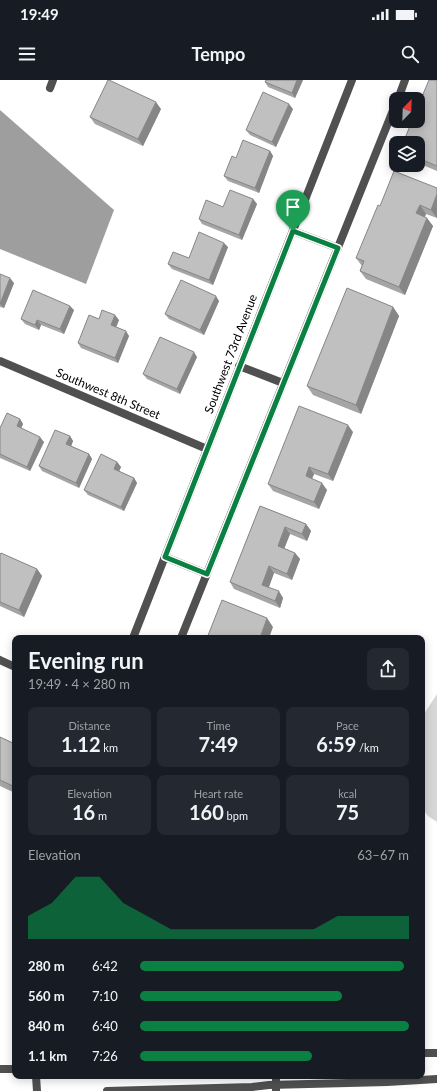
<!DOCTYPE html>
<html lang="en">
<head>
<meta charset="utf-8">
<style>
	:root { --surface:#171b24; --page:#242831; --text:#f1f3f6; --muted:#9ea1a6; --accent:#0b8043 }
	body { margin:0; font-family:Lato,sans-serif; background:var(--page); color:var(--text); height:100vh; display:flex; flex-direction:column; font-size:15px; white-space:nowrap }
	* { box-sizing:border-box; margin:0 }
	p { font-size:13px; color:var(--muted) }
	.icon { flex:none; width:22px; height:22px; fill:none; stroke:currentColor; stroke-width:2; stroke-linecap:round; stroke-linejoin:round }
	.map { position:relative; flex:1; overflow:hidden }
	.drawer { position:absolute; left:12px; top:555px; width:413px; height:444px; display:flex; flex-direction:column; background:var(--surface); border-radius:8px; box-shadow:0 2px 10px #0003 }
	.drawer>* { flex:none }
	.needle { width:26px; rotate:23deg }
	.buttons { position:absolute; left:389px; top:12px; display:grid; gap:8px }
	.buttons a { display:grid; place-items:center; width:36px; height:36px; border-radius:8px; background:var(--surface); box-shadow:0 2px 10px #0003; font-size:20px }
	.pin { position:absolute; display:grid; place-items:center; width:34px; height:34px; color:#fff; margin:-41px -17px; border-radius:50% 50% 50% 0; rotate:-45deg; box-shadow:0 0 4px #0007 }
	.pin .icon { rotate:45deg }
	.round { display:grid; place-items:center; flex:none; width:42px; height:42px; border-radius:8px; background:var(--page) }
	.head { display:flex; align-items:center; justify-content:space-between; height:68px; padding:0 16px }
	h1 { font-size:22px; font-weight:700; line-height:30px }
	.stats { display:grid; grid-template-columns:repeat(3,1fr); gap:6px; height:68px; padding:4px 16px }
	.stats div { display:grid; align-content:center; border-radius:8px; background:var(--page); text-align:center }
	.stats b { font-size:20px; font-weight:700 }
	.stats small { font-size:11px; font-weight:400 }
	.stats p { font-size:11px }
	.chart { height:112px; padding:8px 16px }
	.chart p { display:flex; justify-content:space-between }
	.chart svg { width:100%; height:72px; margin-top:4px; fill:var(--accent); opacity:.7 }
	ul { padding:0 16px; list-style:none; font-size:13px }
	li { display:grid; grid-template-columns:64px 48px 1fr; align-items:center; height:30px }
	li i { height:10px; border-radius:5px; background:var(--accent) }
	.status { display:flex; justify-content:space-between; align-items:center; height:28px; padding:0 20px; background:var(--surface); direction:ltr }
	.status svg { height:11px; fill:currentColor }
	header { display:flex; justify-content:space-between; align-items:center; height:52px; padding:0 16px; background:var(--surface); font-size:18px; font-weight:700 }
	.map>svg:first-child { display:block }
	.green { fill:#d7d7d7 }
	.water { fill:#9e9e9e }
	.lines { fill:none; stroke-linecap:round; stroke-linejoin:round }
	.service { stroke:#505050; stroke-width:8 }
	.minor { stroke:#505050; stroke-width:8 }
	.tertiary { stroke:#505050; stroke-width:8 }
	.wall { fill:#a5a5a5 }
	.shaded-wall { fill:#868686 }
	.building { fill:#c0c0c0; stroke:#868686 }
	.route-casing { stroke:#fff; stroke-width:8 }
	.route { stroke:#0b8043; stroke-width:5 }
	.labels { text-anchor:middle; stroke-width:4; stroke-linejoin:round; paint-order:stroke }
	.street-label { font-size:12px; fill:#000; stroke:#fff }
</style>
</head>
<body>
<div class="status"><b>19:49</b><svg viewBox="0 0 49 12"><path d="M0 12V9h3v3zM5 12V6h3v6zM10 12V3h3v9zM15 12V0h3v12zM26 1h20v11H26zM47 4h2v5h-2z"/></svg></div>
<header><svg class="icon" aria-label="menu" viewBox="0 0 24 24"><path d="M4 6h16M4 12h16M4 18h16"/></svg>Tempo<svg class="icon" aria-label="search" viewBox="0 0 24 24"><circle cx="10" cy="10" r="6"/><path d="M15 15l6 6"/></svg></header>
<div class="map">
<svg width="437" height="1011" viewBox="0 0 437 1011">
	<rect width="100%" height="100%" fill="#fff"/>
	<path class="green" d="M437,614V742L428,736L422,728V637Z"/>
	<path class="water" d="M0,30L114,130L86,204L0,169Z"/>
	<g class="lines">
		<g class="service">
			<path d="M398,19L405,0"/>
			<path d="M293,151L338,168"/>
			<path d="M239,286L283,303"/>
			<path d="M165,477L207,494"/>
			<path d="M181,558L396,23"/>
			<path d="M276,996V1011"/>
		</g>
		<g class="minor">
			<path d="M50,8L53,0"/>
			<path d="M0,281L207,369"/>
			<path d="M133,558L352,0"/>
			<path d="M0,580L15,587"/>
			<path d="M36,996L37,1011"/>
		</g>
		<g class="tertiary">
			<path d="M422,973H437"/>
			<path d="M0,989H15"/>
			<path d="M107,1011L252,1007L269,1005L387,1002L437,999"/>
		</g>
	</g>
	<g class="wall">
		<path d="M266,0H303L295,18L268,7L265,2Z"/>
		<path d="M437,0V91L418,83V63Z"/>
		<path d="M161,29L143,66L95,44L90,37Z"/>
		<path d="M293,29L276,67L250,55L246,50Z"/>
		<path d="M270,71L273,76L259,113L228,101L224,96L236,78Z"/>
		<path d="M437,108V138L426,134L425,137L433,146L405,215L366,199L360,191L362,186L356,178L380,126Z"/>
		<path d="M253,119L257,124L242,160L202,144L199,139L223,127Z"/>
		<path d="M228,167L213,205L172,189L168,184Z"/>
		<path d="M0,194L14,203L4,228L0,227Z"/>
		<path d="M219,221L204,255L169,239L165,234Z"/>
		<path d="M393,227L399,236L361,334L313,315L307,306Z"/>
		<path d="M74,230L64,254L41,245L39,250L25,244L21,239Z"/>
		<path d="M99,239L119,240L116,247L129,256L118,283L81,268L78,263Z"/>
		<path d="M197,277L180,314L147,299L143,294Z"/>
		<path d="M20,339L23,344L21,348L44,362L30,391L0,378V348Z"/>
		<path d="M353,352L333,401L314,394L312,399L327,410L319,429L273,411L268,404Z"/>
		<path d="M70,356L73,361L71,366L89,374L92,379L79,408L42,391L39,386Z"/>
		<path d="M117,382L121,387L119,391L134,398L137,403L124,431L88,415L84,410Z"/>
		<path d="M260,426L306,444L311,451L307,461L290,454L284,468L295,473L300,479L292,500L274,493L269,507L283,518L280,528L234,509L230,502Z"/>
		<path d="M0,474L37,489L42,496L24,537L0,526Z"/>
		<path d="M0,657L15,664V713L0,706Z"/>
	</g>
	<g class="shaded-wall">
		<path d="M297,0H303L295,18L292,13Z"/>
		<path d="M156,22L161,29L143,66L138,59Z"/>
		<path d="M289,24L293,29L276,67L272,62Z"/>
		<path d="M270,71L273,76L259,113L255,108Z"/>
		<path d="M437,114V138L431,130Z"/>
		<path d="M253,119L257,124L242,160L239,155Z"/>
		<path d="M420,125L426,134L422,142L416,133Z"/>
		<path d="M427,138L433,146L405,215L399,207Z"/>
		<path d="M224,163L228,167L213,205L209,200Z"/>
		<path d="M10,198L14,203L4,228L0,224Z"/>
		<path d="M216,216L219,221L204,255L200,250Z"/>
		<path d="M70,226L74,230L64,254L60,249Z"/>
		<path d="M393,227L399,236L361,334L356,325Z"/>
		<path d="M115,235L119,240L115,250L111,245Z"/>
		<path d="M37,240L41,245L39,250L35,245Z"/>
		<path d="M126,251L129,256L118,283L115,278Z"/>
		<path d="M194,272L197,277L180,314L177,309Z"/>
		<path d="M20,339L23,344L20,351L17,346Z"/>
		<path d="M348,345L353,352L333,401L328,394Z"/>
		<path d="M70,356L73,361L70,369L66,364Z"/>
		<path d="M40,357L44,362L30,391L27,387Z"/>
		<path d="M89,374L92,379L79,408L76,403Z"/>
		<path d="M117,382L121,387L118,394L114,389Z"/>
		<path d="M309,387L314,394L310,403L306,396Z"/>
		<path d="M134,398L137,403L124,431L121,427Z"/>
		<path d="M322,403L327,410L319,429L314,422Z"/>
		<path d="M306,444L311,451L307,461L302,454Z"/>
		<path d="M285,447L290,454L283,472L278,466Z"/>
		<path d="M295,473L300,479L292,500L287,494Z"/>
		<path d="M269,486L274,493L267,512L262,505Z"/>
		<path d="M37,489L42,496L24,537L19,530Z"/>
		<path d="M279,511L283,518L280,528L275,521Z"/>
		<path d="M267,538L273,547L269,558H260Z"/>
	</g>
	<g class="building">
		<path d="M108,0H109L156,22L138,59L90,37Z"/>
		<path d="M266,0H297L292,13L265,2Z"/>
		<path d="M429,0H437V86L418,78V63H403L412,41H418V26Z"/>
		<path d="M263,12L289,24L272,62L246,50Z"/>
		<path d="M243,60L270,71L255,108L224,96L232,76L236,78Z"/>
		<path d="M394,91L437,108V114L431,130L420,125L416,133L427,138L399,207L360,191L364,181L356,178L378,125L380,126Z"/>
		<path d="M230,110L253,119L239,155L199,139L206,120L223,127Z"/>
		<path d="M199,152L224,163L209,200L168,184L173,172L189,178Z"/>
		<path d="M0,194L10,198L0,224Z"/>
		<path d="M181,200L216,216L200,250L165,234Z"/>
		<path d="M347,208L393,227L356,325L307,306Z"/>
		<path d="M33,210L70,226L60,249L37,240L35,245L21,239Z"/>
		<path d="M102,230L115,235L111,245L126,251L115,278L78,263L89,235L99,239Z"/>
		<path d="M160,257L194,272L177,309L143,294Z"/>
		<path d="M299,326L348,345L328,394L309,387L306,396L322,403L314,422L268,404Z"/>
		<path d="M7,333L20,339L17,346L40,357L27,387L0,374V348Z"/>
		<path d="M55,350L70,356L66,364L89,374L76,403L39,386Z"/>
		<path d="M101,374L117,382L114,389L134,398L121,427L84,410Z"/>
		<path d="M260,426L306,444L302,454L285,447L278,466L295,473L287,494L269,486L262,505L279,511L275,521L230,502Z"/>
		<path d="M1,473L37,489L19,530L0,522V474Z"/>
		<path d="M222,520L267,538L260,558H207Z"/>
		<path d="M0,657L15,664V707L0,700Z"/>
	</g>
	<g class="lines">
		<defs>
			<path id="route" d="M293,151L338,168L207,494L165,477Z"/>
		</defs>
		<use href="#route" class="route-casing"/>
		<use href="#route" class="route"/>
	</g>
	<g class="labels">
		<g class="street-label">
			<text transform="translate(231 274) rotate(-69)" y="4">Southwest 73rd Avenue</text>
			<text transform="translate(108 314) rotate(23)" y="4">Southwest 8th Street</text>
		</g>
	</g>
</svg>
<div class="buttons">
<a><svg class="needle" viewBox="-14 -14 28 28"><path d="M0-13l5 13h-10z" fill="#e53935"/><path d="M0 13l5-13h-10z" fill="#9ea1a6"/></svg></a>
<a><svg class="icon" aria-label="layers" viewBox="0 0 24 24"><path d="M12 4l9 5-9 5-9-5zM3 14l9 5 9-5"/></svg></a>
</div>
<div class="pin" style="left:293px;top:151px;background:#1e9e55"><svg class="icon" aria-label="arrive" viewBox="0 0 24 24"><path d="M6 21V4h12l-3 4 3 4H6"/></svg></div>
<section class="drawer">
<div class="head"><div><h1>Evening run</h1><p>19:49 · 4 × 280 m</p></div><a class="round"><svg class="icon" aria-label="share" viewBox="0 0 24 24"><path d="M12 15V3M7 8l5-5 5 5M5 13v7h14v-7"/></svg></a></div>
<div class="stats">
<div><p>Distance</p><b>1.12<small> km</small></b></div>
<div><p>Time</p><b>7:49</b></div>
<div><p>Pace</p><b>6:59<small> /km</small></b></div>
</div>
<div class="stats">
<div><p>Elevation</p><b>16<small> m</small></b></div>
<div><p>Heart rate</p><b>160<small> bpm</small></b></div>
<div><p>kcal</p><b>75</b></div>
</div>
<div class="chart"><p><span>Elevation</span>63–67 m</p>
<svg viewBox="0 0 160 44" preserveAspectRatio="none"><path d="M0 44V30L10 22L20 6L30 6L40 22L50 30L60 38L70 38L80 38L90 38L100 38L110 38L120 38L130 30L140 30L150 30L160 30V44z"/></svg>
</div>
<ul>
<li><b>280 m</b>6:42<i style="width:98%"></i></li>
<li><b>560 m</b>7:10<i style="width:75%"></i></li>
<li><b>840 m</b>6:40<i style="width:100%"></i></li>
<li><b>1.1 km</b>7:26<i style="width:64%"></i></li>
</ul>
</section>
</div>
</body>
</html>
